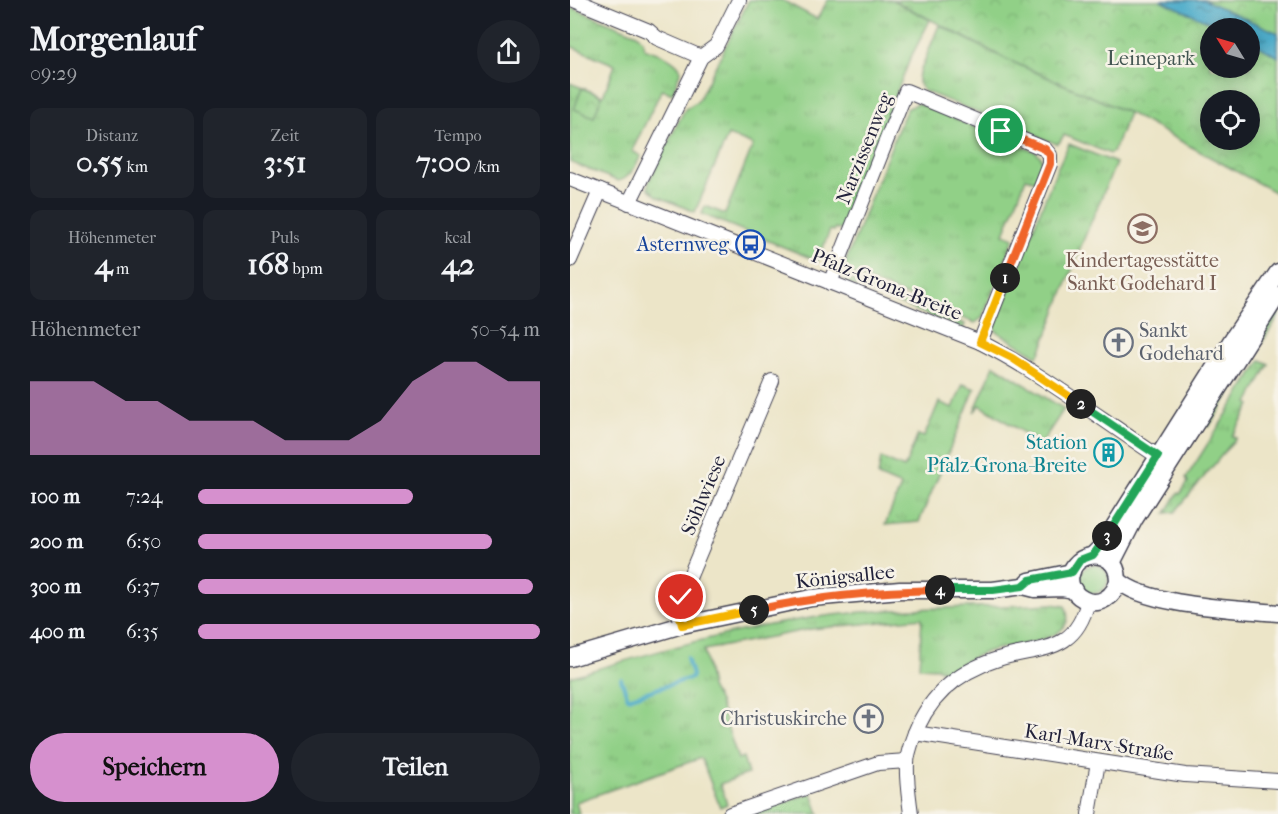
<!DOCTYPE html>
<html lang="de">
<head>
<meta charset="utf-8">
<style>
	:root { --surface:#171b24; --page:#20242c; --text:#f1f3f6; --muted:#9ea1a6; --accent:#d690ce }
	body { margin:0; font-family:"IM FELL French Canon",serif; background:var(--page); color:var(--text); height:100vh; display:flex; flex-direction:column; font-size:22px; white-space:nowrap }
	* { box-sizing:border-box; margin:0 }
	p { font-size:20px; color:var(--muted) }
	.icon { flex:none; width:33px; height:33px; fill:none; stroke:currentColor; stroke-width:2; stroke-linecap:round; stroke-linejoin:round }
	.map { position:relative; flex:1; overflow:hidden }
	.drawer { display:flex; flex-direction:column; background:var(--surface); width:570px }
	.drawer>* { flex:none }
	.needle { width:39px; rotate:307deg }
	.controls { position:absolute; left:630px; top:18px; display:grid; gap:12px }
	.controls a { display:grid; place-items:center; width:60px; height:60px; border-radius:50%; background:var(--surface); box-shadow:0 3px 15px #0003; font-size:30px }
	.pin { position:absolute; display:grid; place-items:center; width:51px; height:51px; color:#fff; margin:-26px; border:3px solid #fff; border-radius:50%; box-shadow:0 2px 6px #0007 }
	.km { position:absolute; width:30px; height:30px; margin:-15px; border-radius:50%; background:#222; color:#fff; font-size:16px; line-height:30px; text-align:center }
	.round { display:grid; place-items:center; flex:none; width:63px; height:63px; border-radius:32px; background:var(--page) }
	.summary { display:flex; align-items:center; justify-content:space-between; height:102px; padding:0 30px }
	h1 { font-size:33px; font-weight:800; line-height:45px }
	.metrics { display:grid; grid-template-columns:repeat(3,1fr); gap:9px; height:102px; padding:6px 30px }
	.metrics div { display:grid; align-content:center; border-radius:12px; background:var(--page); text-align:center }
	.metrics b { font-size:30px; font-weight:800 }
	.metrics small { font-size:16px; font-weight:400 }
	.metrics p { font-size:16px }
	.chart { height:168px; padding:12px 30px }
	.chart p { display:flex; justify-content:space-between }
	.chart svg { width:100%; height:108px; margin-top:6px; fill:var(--accent); opacity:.7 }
	.primary-button { display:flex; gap:12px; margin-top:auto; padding:12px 30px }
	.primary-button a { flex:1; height:69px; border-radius:36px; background:var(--accent); color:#111; font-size:24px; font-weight:800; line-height:69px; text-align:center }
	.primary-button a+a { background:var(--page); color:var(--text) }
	ul { padding:0 30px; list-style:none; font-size:20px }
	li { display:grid; grid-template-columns:96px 72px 1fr; align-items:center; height:45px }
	li i { height:15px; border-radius:8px; background:var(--accent) }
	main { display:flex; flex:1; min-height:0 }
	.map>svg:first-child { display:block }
	.grass { fill:url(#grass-tufts); stroke:#5a7961; stroke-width:1.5 }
	.park { fill:url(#park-crowns); stroke:#5a7961; stroke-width:1.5; fill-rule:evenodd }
	.water { fill:url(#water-ripples); stroke:#366682; stroke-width:1.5 }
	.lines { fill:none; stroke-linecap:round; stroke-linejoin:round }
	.stream { stroke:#4aaac9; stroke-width:4 }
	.minor-casing { stroke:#403f50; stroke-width:16 }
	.tertiary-casing { stroke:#403f50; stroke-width:19 }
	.minor { stroke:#fff; stroke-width:14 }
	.tertiary { stroke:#fff; stroke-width:16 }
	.split-1-casing { stroke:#fff; stroke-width:12 }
	.split-2-casing { stroke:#fff; stroke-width:12 }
	.split-3-casing { stroke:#fff; stroke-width:12 }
	.split-4-casing { stroke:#fff; stroke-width:12 }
	.split-5-casing { stroke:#fff; stroke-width:12 }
	.split-6-casing { stroke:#fff; stroke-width:12 }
	.split-1 { stroke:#f0652b; stroke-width:8 }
	.split-2 { stroke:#f5b400; stroke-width:8 }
	.split-3 { stroke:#22a559; stroke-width:8 }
	.split-4 { stroke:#22a559; stroke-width:8 }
	.split-5 { stroke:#f0652b; stroke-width:8 }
	.split-6 { stroke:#f5b400; stroke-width:8 }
	.labels { text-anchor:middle; stroke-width:5; stroke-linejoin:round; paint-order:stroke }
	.park-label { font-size:20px; fill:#435652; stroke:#f7f3e8 }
	.street-label { font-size:20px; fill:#22223b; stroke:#f7f3e8 }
	.transit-label { font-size:20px; fill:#164399; stroke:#f7f3e8; text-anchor:end }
	.education-label { font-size:20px; fill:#785e54; stroke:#f7f3e8 }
	.worship-label { font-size:20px; fill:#5b616d; stroke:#f7f3e8; text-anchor:start }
	.culture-label { font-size:20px; fill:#0d838f; stroke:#f7f3e8; text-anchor:end }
</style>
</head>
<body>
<main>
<section class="drawer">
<div class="summary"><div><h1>Morgenlauf</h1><p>09:29</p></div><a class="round"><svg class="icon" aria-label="share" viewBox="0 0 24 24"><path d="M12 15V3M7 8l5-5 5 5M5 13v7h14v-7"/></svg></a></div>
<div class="metrics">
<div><p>Distanz</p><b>0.55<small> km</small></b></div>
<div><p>Zeit</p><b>3:51</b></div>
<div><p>Tempo</p><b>7:00<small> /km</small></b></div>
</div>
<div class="metrics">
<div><p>Höhenmeter</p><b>4<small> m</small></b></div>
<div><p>Puls</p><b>168<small> bpm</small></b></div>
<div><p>kcal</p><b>42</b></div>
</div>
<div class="chart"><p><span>Höhenmeter</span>50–54 m</p>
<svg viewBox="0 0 160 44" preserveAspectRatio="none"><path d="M0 44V14L10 14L20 14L30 22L40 22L50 30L60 30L70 30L80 38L90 38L100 38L110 30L120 14L130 6L140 6L150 14L160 14V44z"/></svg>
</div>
<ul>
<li><b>100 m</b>7:24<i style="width:63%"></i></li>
<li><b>200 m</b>6:50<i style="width:86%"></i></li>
<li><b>300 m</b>6:37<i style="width:98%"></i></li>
<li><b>400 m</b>6:35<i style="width:100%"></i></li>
</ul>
<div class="primary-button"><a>Speichern</a><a>Teilen</a></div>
</section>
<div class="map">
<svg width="708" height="814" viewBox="0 0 708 814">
	<defs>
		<pattern id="grass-tufts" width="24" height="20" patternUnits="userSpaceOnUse" patternTransform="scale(1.5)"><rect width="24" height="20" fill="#91d087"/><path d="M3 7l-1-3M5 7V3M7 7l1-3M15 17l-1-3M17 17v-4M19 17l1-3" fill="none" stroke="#7db275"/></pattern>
		<pattern id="park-crowns" width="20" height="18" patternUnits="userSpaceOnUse" patternTransform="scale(1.5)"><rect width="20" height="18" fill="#91d087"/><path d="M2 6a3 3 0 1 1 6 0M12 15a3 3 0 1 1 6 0" fill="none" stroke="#7db275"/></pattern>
		<pattern id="water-ripples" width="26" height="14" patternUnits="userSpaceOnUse" patternTransform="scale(1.5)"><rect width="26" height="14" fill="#4aaac9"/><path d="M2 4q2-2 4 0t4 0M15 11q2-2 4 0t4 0" fill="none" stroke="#3d8aa4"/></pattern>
	</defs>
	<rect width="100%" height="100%" fill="#f7f3e8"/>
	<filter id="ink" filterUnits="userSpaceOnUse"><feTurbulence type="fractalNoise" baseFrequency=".0167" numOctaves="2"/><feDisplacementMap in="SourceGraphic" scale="12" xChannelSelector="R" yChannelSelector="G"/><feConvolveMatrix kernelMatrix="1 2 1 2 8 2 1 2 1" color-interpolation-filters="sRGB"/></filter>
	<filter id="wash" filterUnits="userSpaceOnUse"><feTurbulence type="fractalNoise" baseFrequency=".008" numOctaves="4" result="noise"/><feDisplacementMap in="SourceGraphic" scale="24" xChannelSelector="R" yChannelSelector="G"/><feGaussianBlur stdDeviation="1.35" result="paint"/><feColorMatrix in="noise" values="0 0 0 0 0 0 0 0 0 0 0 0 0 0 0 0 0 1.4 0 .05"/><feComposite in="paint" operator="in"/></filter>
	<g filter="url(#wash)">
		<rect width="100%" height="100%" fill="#ece5c8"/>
		<g class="grass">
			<path d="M179,0H212L247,19L258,0H323L360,20L340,59L272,230L265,228L264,231L260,230L248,261L132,214L135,206L155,214L183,145L158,135L125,212L87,196L78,188L79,181L115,109L128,101Z"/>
			<path d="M0,7L67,34L73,41L74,48C86,53 105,57 111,70L102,94L92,89L62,151L71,156C65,166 60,179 48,181L0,162V83L33,96L45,65L0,46Z"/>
			<path d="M369,25L436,59L559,113L543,152L540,154L494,135L489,143L487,144L354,91L348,83V77Z"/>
			<path d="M347,103L466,152L471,157L473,164L467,181L456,178L434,234L444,238L412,318L405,323L280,273L275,269L274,266L328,129L337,109Z"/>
			<path d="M499,144L546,163L513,241L470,353L467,356L427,332L424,327L487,169Z"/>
			<path d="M273,277L395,324L393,329L277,283Z"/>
			<path d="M708,307V317L639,427L633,423Z"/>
			<path d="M691,360L699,364L678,403L681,405L662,436L666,438L605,512L596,513L608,493L610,494L618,482L616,478Z"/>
			<path d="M424,365L494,409L471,444L410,405L404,412Z"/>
			<path d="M393,384L405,389L349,522L315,525L331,486L308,476L311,458L334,468L348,435L354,437L369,402L383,408Z"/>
			<circle cx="524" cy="579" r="14"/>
			<path d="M482,604L495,606C512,642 442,645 422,650C405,655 390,664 376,673L367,668L349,667L352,618L241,629L134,650L141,687L149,702L168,759L173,757L178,774L150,784L157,804L150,807L131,758L6,802L9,814H0V677C73,655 146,634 222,621C308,606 396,609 482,604Z"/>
			<path d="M242,793L249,814H178Z"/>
		</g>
		<g class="park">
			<path d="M323,0H708V194L559,113L436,59ZM640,28H680V68H640ZM640,100H680V140H640Z"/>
			<path d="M12,88L32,96L24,117L4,109Z"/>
		</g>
		<path class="water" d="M590,0H634L708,33V57L680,41V28H653Z"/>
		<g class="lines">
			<path class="stream" d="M51,679L58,698L121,678L122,675L117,658"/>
		</g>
	</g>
	<g filter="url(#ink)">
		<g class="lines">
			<defs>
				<g id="minor">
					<path d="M4,0L79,31L87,38L131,57"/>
					<path d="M0,179L410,342C475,375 533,421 595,461"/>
					<path d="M59,203L131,57L146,46L169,0"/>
					<path d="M0,260L30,191"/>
					<path d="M260,283L336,91L475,149L480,155V164L410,342"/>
					<path d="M112,625L109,613L111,597L202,381"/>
					<path d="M345,733L615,775L708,781"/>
					<path d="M160,814L308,763L337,761"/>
					<path d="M341,814C339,797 336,780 337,763C337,756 340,748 342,741C356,699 386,672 428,659C469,646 505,655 518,601"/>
					<path d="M519,814L528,762"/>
				</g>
				<g id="tertiary">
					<path d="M523,555L531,547L663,338L708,272"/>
					<path d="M542,563L564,520L708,295"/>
					<path d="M548,580C545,596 529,608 513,599C507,596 503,591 501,585C493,552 547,542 548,580C574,606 670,609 708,613"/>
					<path d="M459,581L502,572"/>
					<path d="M0,658L112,625L241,598L330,590H423L453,586L465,589L492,588L504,590"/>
				</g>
			</defs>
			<use href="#minor" class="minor-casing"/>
			<use href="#tertiary" class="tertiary-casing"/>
			<use href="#minor" class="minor"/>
			<use href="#tertiary" class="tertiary"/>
		</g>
	</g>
	<g class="lines" filter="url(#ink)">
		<defs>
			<path id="split-1" d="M431,131L475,149L480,155V164L435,278"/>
			<path id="split-2" d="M435,278L410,342L442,358L511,404"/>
			<path id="split-3" d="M511,404L588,456L537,536"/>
			<path id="split-4" d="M370,590H423L453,586L460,580L502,572L510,560L523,555L537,536"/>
			<path id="split-5" d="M184,610C245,597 307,591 370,590"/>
			<path id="split-6" d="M111,597L109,613L112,625L184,610"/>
		</defs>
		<use href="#split-1" class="split-1-casing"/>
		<use href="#split-2" class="split-2-casing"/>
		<use href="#split-3" class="split-3-casing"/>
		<use href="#split-4" class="split-4-casing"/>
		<use href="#split-5" class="split-5-casing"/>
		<use href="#split-6" class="split-6-casing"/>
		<use href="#split-1" class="split-1"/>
		<use href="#split-2" class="split-2"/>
		<use href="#split-3" class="split-3"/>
		<use href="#split-4" class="split-4"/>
		<use href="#split-5" class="split-5"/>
		<use href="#split-6" class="split-6"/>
	</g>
	<defs>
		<symbol id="school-ring" viewBox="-11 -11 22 22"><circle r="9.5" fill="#f7f3e8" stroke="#8d6e63" stroke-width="1.5"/><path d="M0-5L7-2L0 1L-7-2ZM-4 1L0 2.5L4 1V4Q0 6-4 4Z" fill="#8d6e63"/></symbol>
		<symbol id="bus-ring" viewBox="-11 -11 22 22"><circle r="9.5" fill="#f7f3e8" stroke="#1a4fb4" stroke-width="1.5"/><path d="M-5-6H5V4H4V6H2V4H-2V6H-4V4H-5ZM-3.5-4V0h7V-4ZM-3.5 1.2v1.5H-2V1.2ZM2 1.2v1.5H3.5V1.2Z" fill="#1a4fb4"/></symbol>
		<symbol id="church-ring" viewBox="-11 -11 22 22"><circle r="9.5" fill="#f7f3e8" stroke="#6b7280" stroke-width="1.5"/><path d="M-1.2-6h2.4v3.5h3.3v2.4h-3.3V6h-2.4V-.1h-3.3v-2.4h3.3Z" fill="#6b7280"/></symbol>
		<symbol id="building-ring" viewBox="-11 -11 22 22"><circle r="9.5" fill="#f7f3e8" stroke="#0f9aa8" stroke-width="1.5"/><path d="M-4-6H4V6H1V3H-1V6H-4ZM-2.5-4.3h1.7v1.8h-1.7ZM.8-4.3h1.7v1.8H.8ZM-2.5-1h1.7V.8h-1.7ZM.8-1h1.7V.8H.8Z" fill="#0f9aa8"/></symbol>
	</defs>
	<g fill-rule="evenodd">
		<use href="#school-ring" x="556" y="212" width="33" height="33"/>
		<use href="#bus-ring" x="164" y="228" width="33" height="33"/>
		<use href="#church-ring" x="532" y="326" width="33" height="33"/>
		<use href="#building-ring" x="522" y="436" width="33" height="33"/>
		<use href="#church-ring" x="282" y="702" width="33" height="33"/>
	</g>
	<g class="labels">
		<g class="park-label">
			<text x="581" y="65">Leinepark</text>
		</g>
		<g class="street-label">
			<text transform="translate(294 148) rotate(-68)" y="7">Narzissenweg</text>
			<text transform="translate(317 284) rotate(22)" y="7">Pfalz-Grona-Breite</text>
			<text transform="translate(133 495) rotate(-67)" y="7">Söhlwiese</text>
			<text transform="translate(275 576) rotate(-6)" y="7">Königsallee</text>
			<text transform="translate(529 742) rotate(9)" y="7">Karl-Marx-Straße</text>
		</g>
		<g class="transit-label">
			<text x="159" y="251">Asternweg</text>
		</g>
		<g class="education-label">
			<text x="572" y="267">Kindertagesstätte<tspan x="572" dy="23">Sankt Godehard I</tspan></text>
		</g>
		<g class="worship-label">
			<text x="569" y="337">Sankt<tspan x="569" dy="23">Godehard</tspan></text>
			<text x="277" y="725" text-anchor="end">Christuskirche</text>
		</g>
		<g class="culture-label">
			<text x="517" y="449">Station<tspan x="517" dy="23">Pfalz-Grona-Breite</tspan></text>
		</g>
	</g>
</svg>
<div class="controls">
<a><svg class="needle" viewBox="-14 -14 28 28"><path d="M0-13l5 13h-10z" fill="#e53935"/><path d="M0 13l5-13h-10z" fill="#9ea1a6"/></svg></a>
<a><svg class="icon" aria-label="locate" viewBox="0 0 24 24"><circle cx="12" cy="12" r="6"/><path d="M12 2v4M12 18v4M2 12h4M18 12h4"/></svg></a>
</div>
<div class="pin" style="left:431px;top:131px;background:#1e9e55"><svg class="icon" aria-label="arrive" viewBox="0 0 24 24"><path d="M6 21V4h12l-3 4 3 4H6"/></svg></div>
<div class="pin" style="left:111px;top:597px;background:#d93025"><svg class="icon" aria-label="check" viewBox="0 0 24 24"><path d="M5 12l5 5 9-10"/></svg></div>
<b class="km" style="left:435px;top:278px">1</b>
<b class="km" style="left:511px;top:404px">2</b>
<b class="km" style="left:537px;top:536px">3</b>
<b class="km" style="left:370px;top:590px">4</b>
<b class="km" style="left:184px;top:610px">5</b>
</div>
</main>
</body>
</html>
